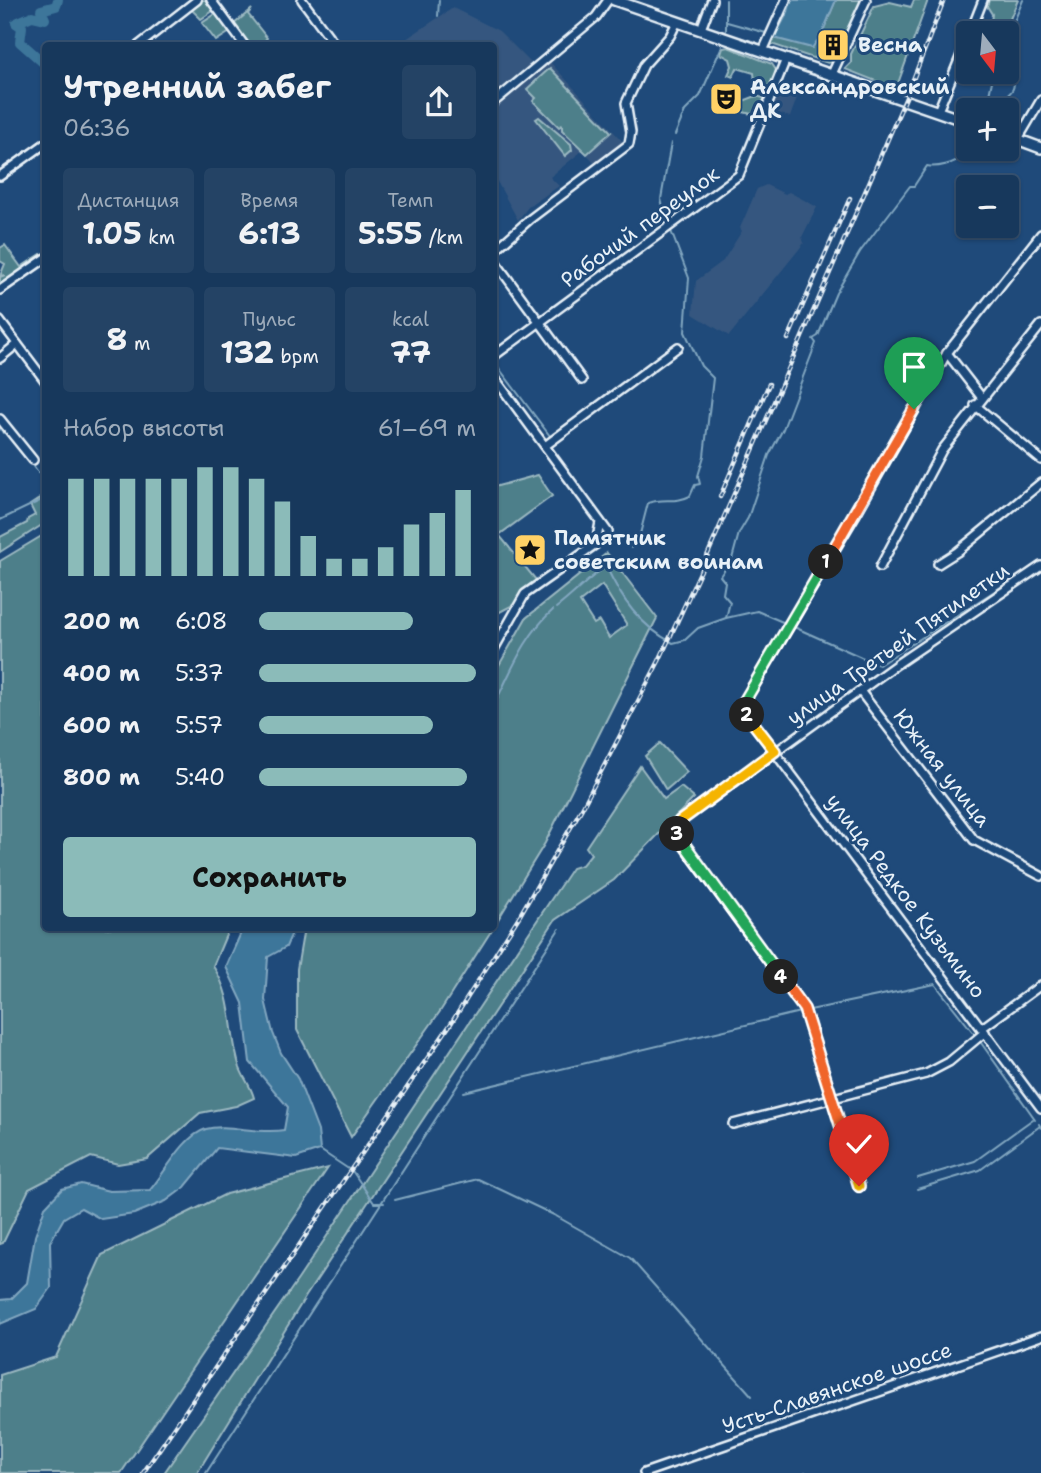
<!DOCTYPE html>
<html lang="ru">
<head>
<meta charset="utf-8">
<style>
	:root { --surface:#17385c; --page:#244365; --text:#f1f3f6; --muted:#9eacbb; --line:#365272; --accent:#8bbbb9 }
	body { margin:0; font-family:"Shantell Sans",sans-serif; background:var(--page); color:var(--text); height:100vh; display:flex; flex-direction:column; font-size:26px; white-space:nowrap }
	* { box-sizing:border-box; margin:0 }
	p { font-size:23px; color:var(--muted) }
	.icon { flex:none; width:38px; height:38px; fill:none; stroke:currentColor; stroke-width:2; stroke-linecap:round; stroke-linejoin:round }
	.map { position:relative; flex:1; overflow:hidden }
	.side { position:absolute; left:42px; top:42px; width:455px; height:889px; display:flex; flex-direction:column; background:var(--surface); border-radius:7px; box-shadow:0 2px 5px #0004,0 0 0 2px var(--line) }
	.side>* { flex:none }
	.needle { width:46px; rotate:164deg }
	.fabs { position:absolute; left:956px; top:21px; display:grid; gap:14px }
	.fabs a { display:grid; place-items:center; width:63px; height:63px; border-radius:7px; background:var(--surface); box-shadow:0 2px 5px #0004,0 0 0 2px var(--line); font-size:35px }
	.pin { position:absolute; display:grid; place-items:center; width:60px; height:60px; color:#fff; margin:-72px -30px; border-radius:50% 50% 50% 0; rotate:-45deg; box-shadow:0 0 7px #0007 }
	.pin .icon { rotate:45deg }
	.km { position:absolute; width:35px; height:35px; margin:-18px; border-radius:50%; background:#222; color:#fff; font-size:19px; line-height:35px; text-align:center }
	.round { display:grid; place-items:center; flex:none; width:74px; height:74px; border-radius:7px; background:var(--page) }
	.overview { display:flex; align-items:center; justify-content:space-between; height:119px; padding:0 21px }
	h1 { font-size:32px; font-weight:700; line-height:52px }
	.figures { display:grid; grid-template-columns:repeat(3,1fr); gap:10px; height:119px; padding:7px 21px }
	.figures div { display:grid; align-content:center; border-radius:7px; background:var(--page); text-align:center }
	.figures b { font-size:30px; font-weight:700 }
	.figures small { font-size:19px; font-weight:400 }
	.figures p { font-size:19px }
	.chart { height:196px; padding:14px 21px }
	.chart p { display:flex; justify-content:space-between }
	.chart svg { width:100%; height:126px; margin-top:7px; stroke:var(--accent); stroke-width:6 }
	.button { display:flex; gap:14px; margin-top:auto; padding:14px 21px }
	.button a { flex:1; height:80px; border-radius:7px; background:var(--accent); color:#111; font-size:28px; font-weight:700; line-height:80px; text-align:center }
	ul { padding:0 21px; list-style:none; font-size:23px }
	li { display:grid; grid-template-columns:112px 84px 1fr; align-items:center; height:52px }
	li i { height:18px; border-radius:9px; background:var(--accent) }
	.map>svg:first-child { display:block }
	.built { fill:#36577f }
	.green { fill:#4e7f8a; stroke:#9bb8c1; stroke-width:2; fill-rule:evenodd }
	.water { fill:#3e769a; stroke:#82a7c0; stroke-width:2 }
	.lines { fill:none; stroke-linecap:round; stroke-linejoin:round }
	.stream { stroke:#82a7c0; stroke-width:2 }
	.river { stroke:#3e769a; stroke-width:10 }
	.minor-casing { stroke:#e8f1f8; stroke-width:12 }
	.major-casing { stroke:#e8f1f8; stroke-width:14 }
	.minor { stroke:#1f4a7a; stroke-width:7 }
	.major { stroke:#1f4a7a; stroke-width:9 }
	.rail-casing { stroke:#e8f1f8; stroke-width:4.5 }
	.rail { stroke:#1f4a7a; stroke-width:2; stroke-dasharray:5; stroke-linecap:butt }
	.split-1-casing { stroke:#fff; stroke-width:14 }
	.split-2-casing { stroke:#fff; stroke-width:14 }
	.split-3-casing { stroke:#fff; stroke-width:14 }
	.split-4-casing { stroke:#fff; stroke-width:14 }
	.split-5-casing { stroke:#fff; stroke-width:14 }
	.split-6-casing { stroke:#fff; stroke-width:14 }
	.split-1 { stroke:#f0652b; stroke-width:9 }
	.split-2 { stroke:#22a559; stroke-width:9 }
	.split-3 { stroke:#f5b400; stroke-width:9 }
	.split-4 { stroke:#22a559; stroke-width:9 }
	.split-5 { stroke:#f0652b; stroke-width:9 }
	.split-6 { stroke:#f5b400; stroke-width:9 }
	.labels { text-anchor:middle; stroke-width:6; stroke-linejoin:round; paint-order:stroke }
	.poi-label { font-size:21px; font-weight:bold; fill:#e8f1f8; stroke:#1f4a7a; text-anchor:start }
	.street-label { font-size:21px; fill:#e8f1f8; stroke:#1f4a7a }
</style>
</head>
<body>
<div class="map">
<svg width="1041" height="1473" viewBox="0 0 1041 1473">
	<rect width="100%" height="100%" fill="#1f4a7a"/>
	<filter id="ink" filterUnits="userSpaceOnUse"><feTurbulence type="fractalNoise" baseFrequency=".0143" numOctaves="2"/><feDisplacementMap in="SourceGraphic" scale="14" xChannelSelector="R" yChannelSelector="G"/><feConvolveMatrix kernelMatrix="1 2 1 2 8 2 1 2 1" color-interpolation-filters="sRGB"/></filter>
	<g filter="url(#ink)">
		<g class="built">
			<path d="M453,8L499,31L531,63L494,95V46L397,45Z"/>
			<path d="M549,61L623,142L595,163L583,150L550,177L559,186L528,207L518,220L494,176V107Z"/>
			<path d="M777,88L798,95L790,117L769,110Z"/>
			<path d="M766,185L785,194L789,192L817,207L802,237L804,243L729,336L693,314L696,281L723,261L742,231L740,228L757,189Z"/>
		</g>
		<g class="green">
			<path d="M200,0H206L213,11L201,19L191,9L175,22Z"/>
			<path d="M836,0H863L834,61L828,63L771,44L774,38L817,43Z"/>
			<path d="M914,0H928L896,89L845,69L851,63V54L874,6L890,2L911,7Z"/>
			<path d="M989,0H1018L1004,33L990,30L992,14L987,6Z"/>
			<path d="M252,9L248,14L267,38L261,45H248L233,25Z"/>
			<path d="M217,13L230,32L216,41L202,23Z"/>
			<path d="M728,47L772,64L776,70L771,88L755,82L754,73L737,68L733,77L728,75L732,66L730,59L721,54L723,48Z"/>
			<path d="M550,68L611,132L587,154L562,130V125L559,127L533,101L536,98L527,89Z"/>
			<path d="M756,96L767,99L760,116L739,111L743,101Z"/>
			<path d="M539,117L571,144L572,150L565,156L536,119Z"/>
			<path d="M5,245L21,267L41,254L44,257L0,288V277L5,275L0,276L5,264L0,261V248Z"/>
			<path d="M538,475L552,496L499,535L536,580L513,605L494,615V487Z"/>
			<path d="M45,495V523L0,552V537L27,523L28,519L35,515L30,505Z"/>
			<path d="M45,534L46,928H229L213,966C235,1000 228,1032 240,1068C244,1079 251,1086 254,1098L236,1106L200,1113L147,1159L118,1164L91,1157L29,1189L3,1243L0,1244V561Z"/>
			<path d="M607,553L657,618L545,843L494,926V674L526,618ZM602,585L627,625L609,638L599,621L594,624L580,602Z"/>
			<path d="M660,743L687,772L666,790L645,756Z"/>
			<path d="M640,766L664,799L681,787L694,798L614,880L555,920L306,1296L197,1473H164L299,1278L572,868L582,865L591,854L586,847Z"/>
			<path d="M304,928H493L441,1010L351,1137L297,1030V969Z"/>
			<path d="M328,1168L121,1473H0V1375L56,1357L102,1255L226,1194Z"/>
		</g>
		<g class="water">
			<path d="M791,0H836L822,34L812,48L774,38L788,12Z"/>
			<path d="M243,928H294L286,947L268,957L265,1000L273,1033L281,1053L298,1079L318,1131L320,1150L296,1158L217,1148L185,1187L166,1201L134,1214L101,1219L81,1208L64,1218L50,1242L51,1288L36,1309L0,1324V1300L11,1299L27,1283L35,1236L45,1207L62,1189L81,1184L109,1191L150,1190C165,1173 183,1136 206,1129C227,1123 258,1135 284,1130L288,1107L250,1062L243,1003L226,967Z"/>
		</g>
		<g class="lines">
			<g class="stream">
				<path d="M726,0V31"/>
				<path d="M438,16L439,0"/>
				<path d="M727,22L766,33"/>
				<path d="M1006,41L1023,0"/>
				<path d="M1006,43V47"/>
				<path d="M994,72L989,95L1000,100L996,110"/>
				<path d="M1001,100C1014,91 1015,89 1014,73L1006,70"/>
				<path d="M675,135L685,111L700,96L722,46"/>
				<path d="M667,223L661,199L671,143"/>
				<path d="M5,333L11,343"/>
				<path d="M16,350L31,369"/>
				<path d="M495,363L550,436"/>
				<path d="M34,373L46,389"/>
				<path d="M0,428L3,433"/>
				<path d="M30,461L46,483"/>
				<path d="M0,520L46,498"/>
				<path d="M631,548L639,538L648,503C664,497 675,504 690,496L695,485L700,484L698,476L704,456L713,378L701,366L685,332L689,278L671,231"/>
				<path d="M606,566C621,599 640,626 673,643L685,640L698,628L726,618L730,602L723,594L725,582L720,576L732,559L739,533L748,518L769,455L783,429L816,343L813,339L818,336L836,293L860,252L910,186H914L927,166C937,168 954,164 963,156L975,155L984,149"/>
				<path d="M556,608C579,590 595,571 621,557"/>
				<path d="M726,618L757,611L785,623"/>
				<path d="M794,627L879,665L1007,583"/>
				<path d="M494,705C511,672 524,636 553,610"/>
				<path d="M494,731V739"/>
				<path d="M810,1010L935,984L976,1036"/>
				<path d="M979,1040L1035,1119"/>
				<path d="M464,1092L800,1012"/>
				<path d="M1039,1124L1041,1128"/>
				<path d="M320,1150L353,1172L374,1203H384"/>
				<path d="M918,1178L975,1161L1033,1119"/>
				<path d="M917,1189L980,1170L1040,1126"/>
				<path d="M395,1200L478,1179L556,1216L630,1258L752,1396"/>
				<path d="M805,1472L806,1473"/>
				<path d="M206,1473L559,929"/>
			</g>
			<path class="river" d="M46,65L20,42L22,27L16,23L32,16L45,19L41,10L56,6L58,0"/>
			<defs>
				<g id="minor">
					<path d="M211,0L245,46"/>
					<path d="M302,0L336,46"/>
					<path d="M701,29L712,0"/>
					<path d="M970,33L983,0"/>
					<path d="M138,46L197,0"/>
					<path d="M763,51L786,0"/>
					<path d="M832,74L866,0"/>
					<path d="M494,102L596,17L608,0"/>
					<path d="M938,111L968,38"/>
					<path d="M1018,139L1041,100"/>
					<path d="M0,176L46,143"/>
					<path d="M1041,234L947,353L855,516L741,707L1041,1108"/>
					<path d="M494,251L530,219L629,144L631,132L626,103L644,65L670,36L677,22"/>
					<path d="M494,260L582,380"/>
					<path d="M0,290L46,258"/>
					<path d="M0,321L46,382"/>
					<path d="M947,353L982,398"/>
					<path d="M494,356L739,175L786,59"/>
					<path d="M0,358L17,344"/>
					<path d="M494,377L608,532"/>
					<path d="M975,405L1041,460"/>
					<path d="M0,419L33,460"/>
					<path d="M545,446L678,347"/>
					<path d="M938,564L957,552L1041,483"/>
					<path d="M880,567L942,450L1041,325"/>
					<path d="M494,649L525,594L596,544L600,522"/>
					<path d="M860,691L974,840L1041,876"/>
					<path d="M982,1028L1041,985"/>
					<path d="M733,1124L926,1074L949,1062L985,1032"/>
					<path d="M859,1187L804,1009L678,838L677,828L680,821L897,664L1041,566"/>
					<path d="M644,1473L1041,1336"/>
				</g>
				<g id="major">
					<path d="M614,0L968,122"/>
					<path d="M1006,135L1041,148"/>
				</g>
			</defs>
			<use href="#minor" class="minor-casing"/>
			<use href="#major" class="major-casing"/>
			<use href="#minor" class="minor"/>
			<use href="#major" class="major"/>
			<defs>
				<g id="rail">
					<path d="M788,339L850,198"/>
					<path d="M720,497L769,384"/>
					<path d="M143,1473L450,1025L520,915L582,808L659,661L701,570L907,95L944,0"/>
				</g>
			</defs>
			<use href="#rail" class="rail-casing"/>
			<use href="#rail" class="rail"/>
		</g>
	</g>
	<g class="lines" filter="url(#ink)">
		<defs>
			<path id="split-1" d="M826,562L914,409"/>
			<path id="split-2" d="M747,715L741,707L826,562"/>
			<path id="split-3" d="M677,834L680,821L775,751L747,715"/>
			<path id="split-4" d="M677,834L781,977"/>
			<path id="split-5" d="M781,977L804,1009L845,1140"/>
			<path id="split-6" d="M845,1140L859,1186"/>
		</defs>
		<use href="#split-1" class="split-1-casing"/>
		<use href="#split-2" class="split-2-casing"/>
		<use href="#split-3" class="split-3-casing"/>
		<use href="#split-4" class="split-4-casing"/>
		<use href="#split-5" class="split-5-casing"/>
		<use href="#split-6" class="split-6-casing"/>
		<use href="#split-1" class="split-1"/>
		<use href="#split-2" class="split-2"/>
		<use href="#split-3" class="split-3"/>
		<use href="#split-4" class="split-4"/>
		<use href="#split-5" class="split-5"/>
		<use href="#split-6" class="split-6"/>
	</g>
	<defs>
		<symbol id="building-square" viewBox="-11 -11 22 22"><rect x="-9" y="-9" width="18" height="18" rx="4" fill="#ffd166" stroke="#1f4a7a"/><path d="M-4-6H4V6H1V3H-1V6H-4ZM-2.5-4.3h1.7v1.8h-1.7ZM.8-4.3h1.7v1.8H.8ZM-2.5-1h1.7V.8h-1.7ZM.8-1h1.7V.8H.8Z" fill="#111"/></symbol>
		<symbol id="theatre-square" viewBox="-11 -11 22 22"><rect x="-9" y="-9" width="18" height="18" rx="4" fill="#ffd166" stroke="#1f4a7a"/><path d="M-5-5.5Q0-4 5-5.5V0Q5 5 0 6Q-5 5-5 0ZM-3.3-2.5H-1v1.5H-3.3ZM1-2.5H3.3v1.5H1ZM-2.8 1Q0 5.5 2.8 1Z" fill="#111"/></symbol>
		<symbol id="sight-square" viewBox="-11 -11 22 22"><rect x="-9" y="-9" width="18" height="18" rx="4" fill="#ffd166" stroke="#1f4a7a"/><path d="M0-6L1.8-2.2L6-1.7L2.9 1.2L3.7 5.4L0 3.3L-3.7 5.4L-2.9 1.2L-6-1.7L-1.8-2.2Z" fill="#111"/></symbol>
	</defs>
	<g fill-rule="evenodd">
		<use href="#building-square" x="814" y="26" width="38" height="38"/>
		<use href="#theatre-square" x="707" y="80" width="38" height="38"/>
		<use href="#sight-square" x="511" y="531" width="38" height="38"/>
	</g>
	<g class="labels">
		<g class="poi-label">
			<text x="858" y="52">Весна</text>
			<text x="750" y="94">Александровский<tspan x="750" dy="24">ДК</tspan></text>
			<text x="554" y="545">Памятник<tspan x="554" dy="24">советским воинам</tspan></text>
		</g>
		<g class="street-label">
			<text transform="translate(640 227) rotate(-36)" y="7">Рабочий переулок</text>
			<text transform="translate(898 644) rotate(-35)" y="7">улица Третьей Пятилетки</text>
			<text transform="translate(942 768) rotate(52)" y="7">Южная улица</text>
			<text transform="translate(906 896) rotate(53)" y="7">улица Редкое Кузьмино</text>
			<text transform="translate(837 1388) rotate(-19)" y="7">Усть-Славянское шоссе</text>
		</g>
	</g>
</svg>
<div class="fabs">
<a><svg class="needle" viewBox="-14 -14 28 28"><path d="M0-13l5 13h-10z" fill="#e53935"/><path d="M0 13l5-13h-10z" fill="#9eacbb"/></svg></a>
<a>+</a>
<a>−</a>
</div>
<div class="pin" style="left:914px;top:409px;background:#1e9e55"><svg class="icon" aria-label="arrive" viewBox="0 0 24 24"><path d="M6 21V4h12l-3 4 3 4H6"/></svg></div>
<div class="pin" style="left:859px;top:1186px;background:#d93025"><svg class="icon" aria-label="check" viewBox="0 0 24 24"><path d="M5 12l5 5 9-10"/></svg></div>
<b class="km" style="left:826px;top:562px">1</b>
<b class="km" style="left:747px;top:715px">2</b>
<b class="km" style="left:677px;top:834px">3</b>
<b class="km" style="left:781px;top:977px">4</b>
<section class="side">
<div class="overview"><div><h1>Утренний забег</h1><p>06:36</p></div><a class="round"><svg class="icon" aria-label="share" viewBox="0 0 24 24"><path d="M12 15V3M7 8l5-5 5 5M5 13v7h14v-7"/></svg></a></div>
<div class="figures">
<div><p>Дистанция</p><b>1.05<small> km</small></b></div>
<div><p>Время</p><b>6:13</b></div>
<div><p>Темп</p><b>5:55<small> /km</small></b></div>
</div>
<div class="figures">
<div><b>8<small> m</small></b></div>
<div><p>Пульс</p><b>132<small> bpm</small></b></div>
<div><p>kcal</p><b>77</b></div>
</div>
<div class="chart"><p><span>Набор высоты</span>61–69 m</p>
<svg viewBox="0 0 160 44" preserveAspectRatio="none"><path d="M5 44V10M15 44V10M25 44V10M35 44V10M45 44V10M55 44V6M65 44V6M75 44V10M85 44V18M95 44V30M105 44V38M115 44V38M125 44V34M135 44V26M145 44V22M155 44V14"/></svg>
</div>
<ul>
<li><b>200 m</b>6:08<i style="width:71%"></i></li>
<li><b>400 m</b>5:37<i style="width:100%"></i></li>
<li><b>600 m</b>5:57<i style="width:80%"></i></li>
<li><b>800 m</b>5:40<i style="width:96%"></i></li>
</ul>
<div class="button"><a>Сохранить</a></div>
</section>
</div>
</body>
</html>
